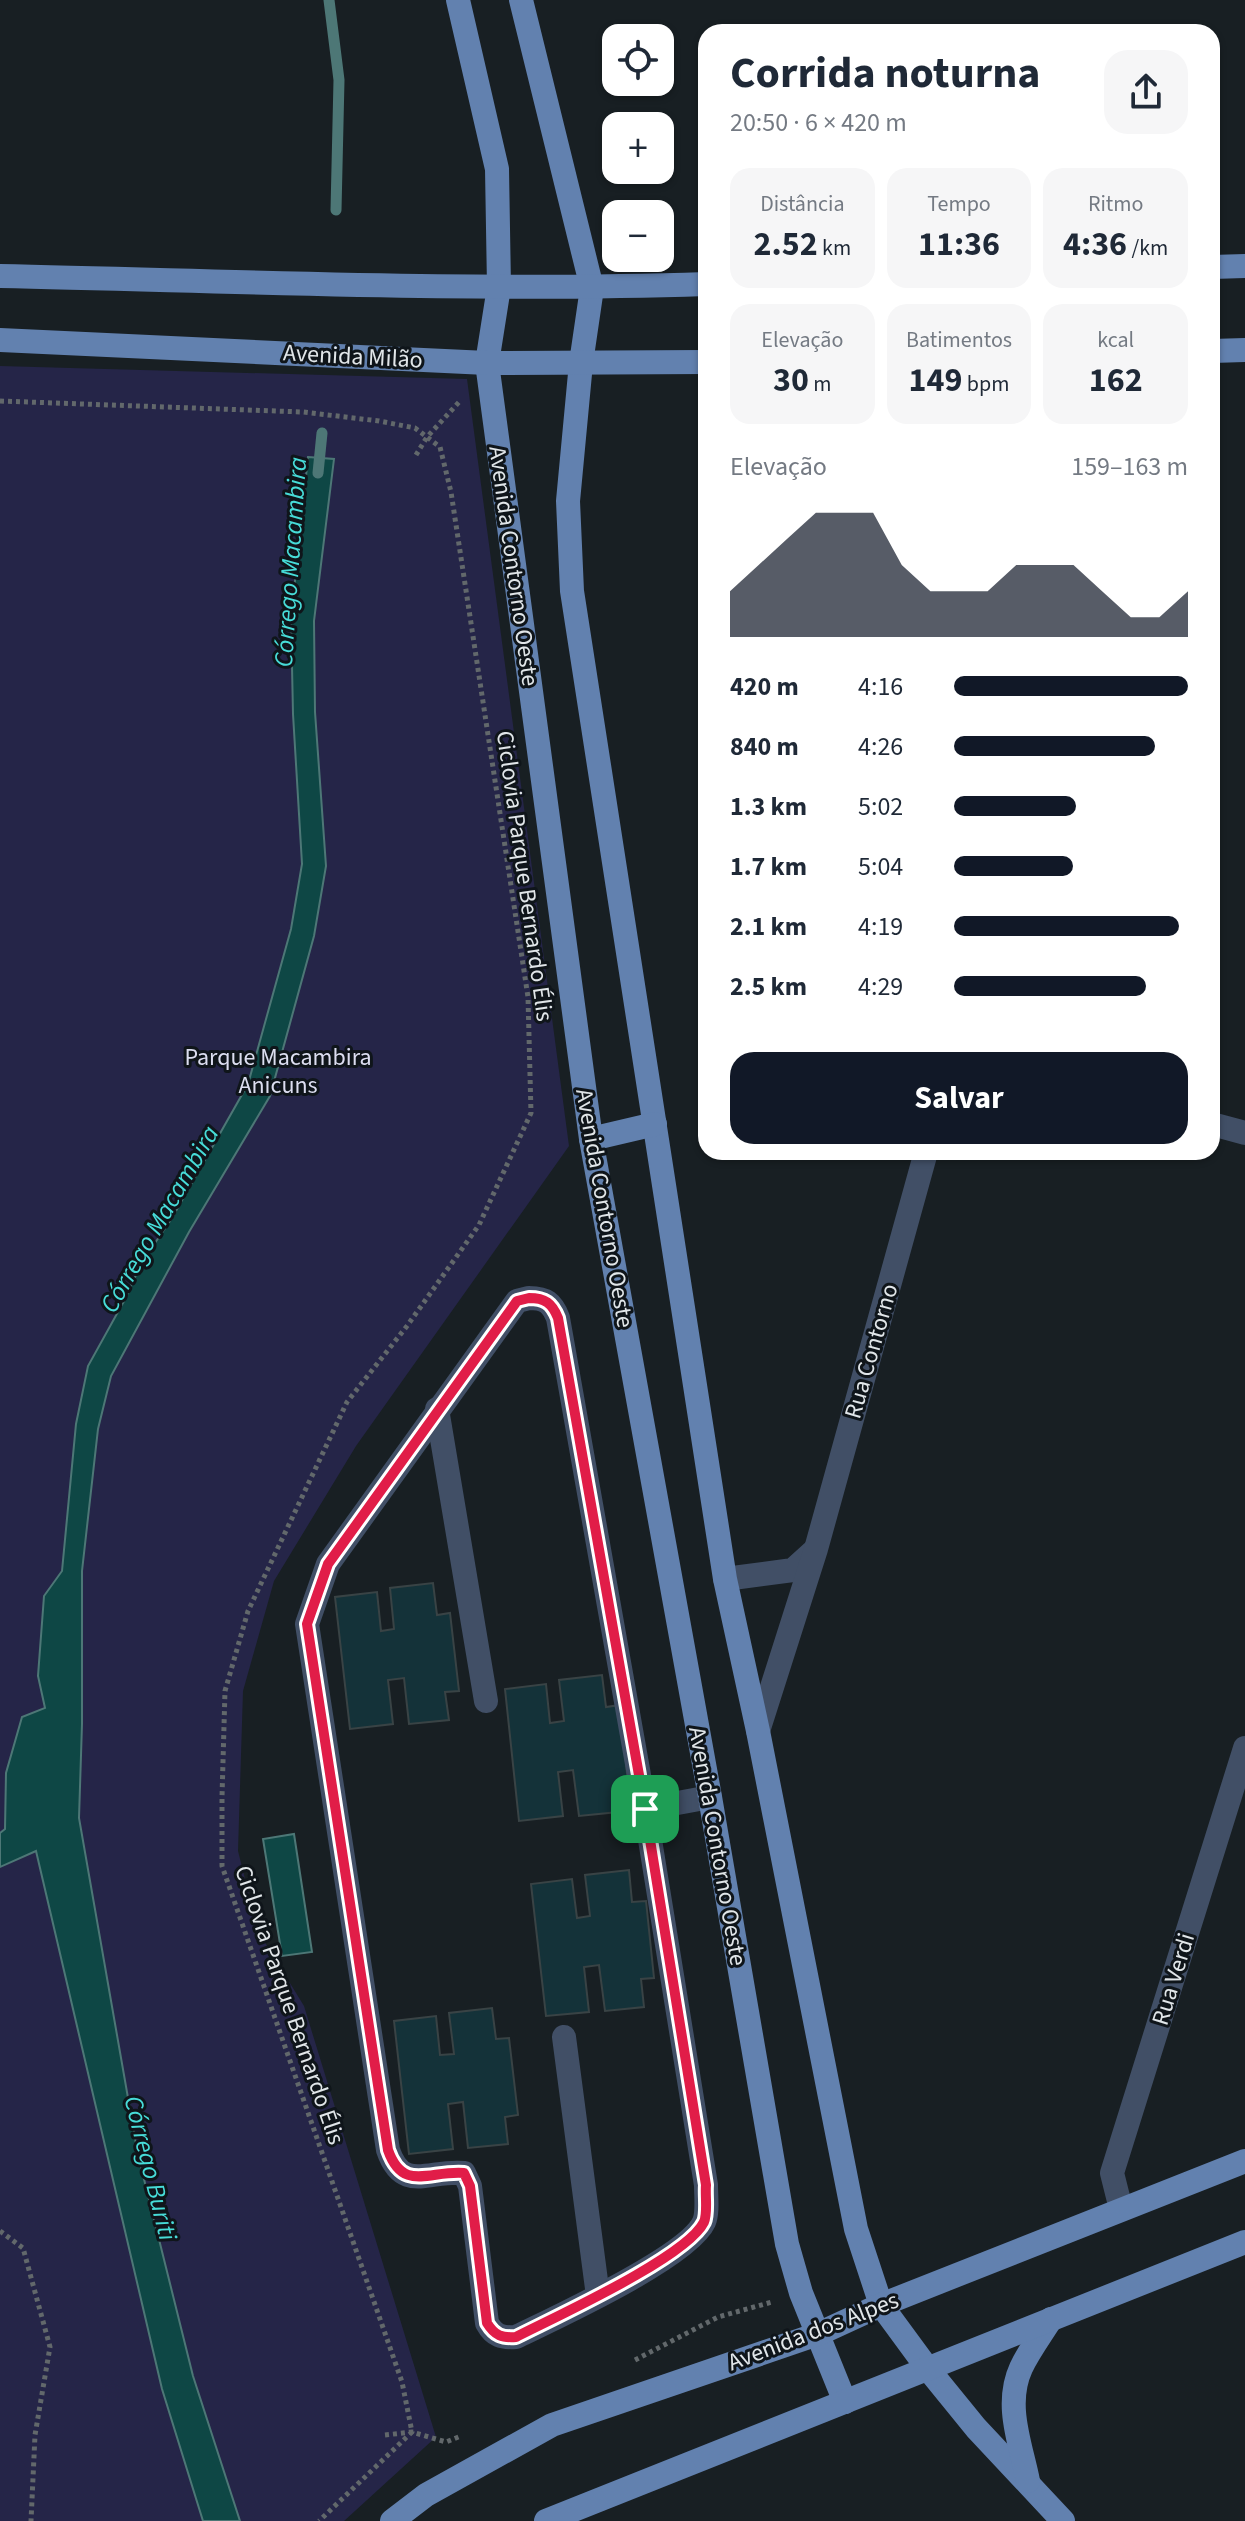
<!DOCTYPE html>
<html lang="pt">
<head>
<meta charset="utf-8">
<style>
	:root { --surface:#fff; --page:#f6f6f7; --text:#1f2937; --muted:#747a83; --accent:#111827 }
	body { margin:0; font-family:"Source Sans 3",sans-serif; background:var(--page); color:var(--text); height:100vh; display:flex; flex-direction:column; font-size:30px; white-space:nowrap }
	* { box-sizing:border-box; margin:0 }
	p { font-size:26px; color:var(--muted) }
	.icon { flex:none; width:44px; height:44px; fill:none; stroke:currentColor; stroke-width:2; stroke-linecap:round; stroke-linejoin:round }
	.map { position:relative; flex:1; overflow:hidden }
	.drawer { position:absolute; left:698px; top:24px; width:522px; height:1136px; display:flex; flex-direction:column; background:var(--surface); border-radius:24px; box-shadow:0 2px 6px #0004 }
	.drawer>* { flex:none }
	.fabs { position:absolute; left:602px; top:24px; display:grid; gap:16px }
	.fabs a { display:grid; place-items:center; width:72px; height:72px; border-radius:16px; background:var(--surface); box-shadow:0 2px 6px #0004; font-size:40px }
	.pin { position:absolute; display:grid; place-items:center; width:68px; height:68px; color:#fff; margin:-34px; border-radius:16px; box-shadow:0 4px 12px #0006 }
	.round { display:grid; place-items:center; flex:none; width:84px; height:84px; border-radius:24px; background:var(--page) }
	.headline { display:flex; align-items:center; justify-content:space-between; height:136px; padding:0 32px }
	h1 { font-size:44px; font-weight:700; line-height:60px }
	.figures { display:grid; grid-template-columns:repeat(3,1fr); gap:12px; height:136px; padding:8px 32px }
	.figures div { display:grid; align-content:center; border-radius:20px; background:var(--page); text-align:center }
	.figures b { font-size:34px; font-weight:700 }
	.figures small { font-size:22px; font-weight:400 }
	.figures p { font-size:22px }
	.chart { height:224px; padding:16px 32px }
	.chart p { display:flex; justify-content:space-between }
	.chart svg { width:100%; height:144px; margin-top:8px; fill:var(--accent); opacity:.7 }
	.primary-button { display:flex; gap:16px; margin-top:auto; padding:16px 32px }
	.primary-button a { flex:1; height:92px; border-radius:24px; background:var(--accent); color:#fff; font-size:32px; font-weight:700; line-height:92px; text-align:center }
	ul { padding:0 32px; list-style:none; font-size:26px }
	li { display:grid; grid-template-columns:128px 96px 1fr; align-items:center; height:60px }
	li i { height:20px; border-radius:10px; background:var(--accent) }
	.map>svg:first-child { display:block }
	.green { fill:#252548 }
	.water { fill:#0e4745; stroke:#4d7776; stroke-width:2 }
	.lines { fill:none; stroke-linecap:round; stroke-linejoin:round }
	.stream { stroke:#4d7776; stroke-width:11 }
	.building { fill:#143239; stroke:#394345; stroke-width:2 }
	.path { stroke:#62686b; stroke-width:5; stroke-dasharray:4 4; stroke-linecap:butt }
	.minor { stroke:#414f66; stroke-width:24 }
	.major { stroke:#6281af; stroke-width:24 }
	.route-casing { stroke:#fff; stroke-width:16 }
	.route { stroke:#e11d48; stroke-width:10 }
	.labels { text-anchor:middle; stroke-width:6; stroke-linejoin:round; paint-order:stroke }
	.street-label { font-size:24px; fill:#e1e6e9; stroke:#0f151a }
	.park-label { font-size:24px; fill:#dcdef0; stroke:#0f151a }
	.water-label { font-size:26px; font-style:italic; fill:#47dcd8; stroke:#0f151a }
</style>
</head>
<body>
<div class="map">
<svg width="1245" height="2521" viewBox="0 0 1245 2521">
	<rect width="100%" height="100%" fill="#181f23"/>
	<path class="green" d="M0,366L467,379L569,1146L356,1446L274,1581L243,1691L238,1851L258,1931L304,2006L436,2437L344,2521H0Z"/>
	<g class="water">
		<path d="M308,457L334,459L314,621L315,712L326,866L314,936L270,1096L189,1232L111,1376L98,1429L82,1571V1724L79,1818L138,2155L193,2376L240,2521H203L162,2389L36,1851L0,1867V1833L5,1829L6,1773L22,1717L45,1708L38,1676L44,1596L62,1571L76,1424L88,1366L124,1301L142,1262L172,1218L248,1084L291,929L302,864L293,714L291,619Z"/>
		<path d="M294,1834L312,1952L282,1956L263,1839Z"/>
	</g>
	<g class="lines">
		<g class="stream">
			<path d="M329,0L339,80L336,210"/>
			<path d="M318,473L322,433"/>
		</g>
	</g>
	<g class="building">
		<path d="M433,1583L437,1615L450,1613L459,1691L445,1692L449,1720L409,1724L404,1678L388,1680L393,1724L350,1729L335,1597L377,1592L381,1631L394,1629L390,1588Z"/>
		<path d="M602,1675L606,1707L620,1705L628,1783L615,1784L618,1812L579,1816L573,1770L558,1772L563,1816L519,1821L505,1689L546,1684L550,1723L564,1721L559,1680Z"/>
		<path d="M629,1870L632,1902L646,1901L654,1978L641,1979L644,2007L605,2011L599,1965L584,1967L589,2012L546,2016L531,1884L572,1879L577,1918L590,1916L585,1875Z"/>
		<path d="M492,2008L496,2039L509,2038L518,2115L505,2117L508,2144L468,2148L463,2102L448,2104L453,2149L409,2154L394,2021L436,2016L440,2055L454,2054L449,2013Z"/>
	</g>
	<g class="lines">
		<g class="path">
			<path d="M0,401L303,412L379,421L415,428L440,447L451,492L528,997L531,1113L479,1225L407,1326L347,1402L248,1611L225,1691L222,1797V1866L402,2382L412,2432L319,2521"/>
			<path d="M416,455L427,437L460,401"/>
			<path d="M0,2231L23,2248L50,2347L35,2435L31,2521"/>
			<path d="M635,2360L718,2317L772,2302"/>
			<path d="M385,2435L412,2432L446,2442L461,2436"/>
		</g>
		<g class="minor">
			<path d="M1212,1124L1245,1133"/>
			<path d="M529,1298C546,1298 552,1303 558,1318L645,1809L706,2185C706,2196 708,2213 704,2222C688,2257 555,2318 516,2337C502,2338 494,2336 487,2323L470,2186L464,2173C430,2169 403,2194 388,2150L307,1624L328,1564L517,1301Z"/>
			<path d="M437,1409L486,1701"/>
			<path d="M725,1579L793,1570L814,1551"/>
			<path d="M758,1731L816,1549L926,1152"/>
			<path d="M645,1809L710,1797"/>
			<path d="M564,2037L598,2296"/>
			<path d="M1121,2209L1112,2173L1245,1748"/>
		</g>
		<g class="major">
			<path d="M458,0L497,169L499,287L487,363L591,1139L710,1797L787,2244L801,2293L845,2402"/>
			<path d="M521,0L592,288L581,363L568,501L572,591L725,1579L758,1731L856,2229L881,2305L928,2369L976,2428L1063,2521"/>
			<path d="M1212,267L1245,266"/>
			<path d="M0,276C235,281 471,292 706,284"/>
			<path d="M0,340L487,363L706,362"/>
			<path d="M1212,351L1245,350"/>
			<path d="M591,1139L655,1124"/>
			<path d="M1028,2481C1021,2445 1004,2405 1021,2368C1029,2351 1041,2335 1051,2319"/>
			<path d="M392,2521L426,2495L552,2425L818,2334L881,2305L1245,2161"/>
			<path d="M546,2521L1245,2242"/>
		</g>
	</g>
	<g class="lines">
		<defs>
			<path id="route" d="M529,1298C545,1298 552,1303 558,1318L645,1809L706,2185C705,2196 708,2213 704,2222C687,2257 555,2317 516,2337C502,2338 495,2336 487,2323L470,2186L464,2173C430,2170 403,2193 388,2150L307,1624L328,1564L517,1301Z"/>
		</defs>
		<use href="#route" class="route-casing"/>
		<use href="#route" class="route"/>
	</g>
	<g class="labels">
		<g class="street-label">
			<text transform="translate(353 356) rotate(3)" y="8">Avenida Milão</text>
			<text transform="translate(514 566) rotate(82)" y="8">Avenida Contorno Oeste</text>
			<text transform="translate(525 876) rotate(82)" y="8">Ciclovia Parque Bernardo Élis</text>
			<text transform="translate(605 1208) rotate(80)" y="8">Avenida Contorno Oeste</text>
			<text transform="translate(871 1351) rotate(-74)" y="8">Rua Contorno</text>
			<text transform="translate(718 1846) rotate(80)" y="8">Avenida Contorno Oeste</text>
			<text transform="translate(1173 1979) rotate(-73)" y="8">Rua Verdi</text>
			<text transform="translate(290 2005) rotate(71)" y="8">Ciclovia Parque Bernardo Élis</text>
			<text transform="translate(813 2331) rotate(-21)" y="8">Avenida dos Alpes</text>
		</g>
		<g class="park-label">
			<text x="278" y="1065">Parque Macambira<tspan x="278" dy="28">Anicuns</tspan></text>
		</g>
		<g class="water-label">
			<text transform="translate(290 562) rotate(-86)" y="9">Córrego Macambira</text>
			<text transform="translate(159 1219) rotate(-60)" y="9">Córrego Macambira</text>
			<text transform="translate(151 2168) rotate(76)" y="9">Córrego Buriti</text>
		</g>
	</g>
</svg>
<div class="fabs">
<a><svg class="icon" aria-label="locate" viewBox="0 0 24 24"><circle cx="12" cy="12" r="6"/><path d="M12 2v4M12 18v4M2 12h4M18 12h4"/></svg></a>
<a>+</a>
<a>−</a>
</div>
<div class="pin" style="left:645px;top:1809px;background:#1e9e55"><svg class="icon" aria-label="arrive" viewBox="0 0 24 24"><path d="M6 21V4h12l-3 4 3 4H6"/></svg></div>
<section class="drawer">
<div class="headline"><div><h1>Corrida noturna</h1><p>20:50 · 6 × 420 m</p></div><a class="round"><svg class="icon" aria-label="share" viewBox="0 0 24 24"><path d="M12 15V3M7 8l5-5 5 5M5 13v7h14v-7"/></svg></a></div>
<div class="figures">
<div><p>Distância</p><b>2.52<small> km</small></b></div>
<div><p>Tempo</p><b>11:36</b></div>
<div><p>Ritmo</p><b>4:36<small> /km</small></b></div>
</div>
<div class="figures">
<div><p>Elevação</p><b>30<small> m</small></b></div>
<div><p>Batimentos</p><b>149<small> bpm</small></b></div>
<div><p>kcal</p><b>162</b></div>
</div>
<div class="chart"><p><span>Elevação</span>159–163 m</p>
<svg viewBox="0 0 160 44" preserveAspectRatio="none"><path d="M0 44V30L10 22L20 14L30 6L40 6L50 6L60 22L70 30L80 30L90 30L100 22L110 22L120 22L130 30L140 38L150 38L160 30V44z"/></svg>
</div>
<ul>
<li><b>420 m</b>4:16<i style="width:100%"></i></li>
<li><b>840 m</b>4:26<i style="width:86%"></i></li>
<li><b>1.3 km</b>5:02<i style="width:52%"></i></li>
<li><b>1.7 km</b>5:04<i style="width:51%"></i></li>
<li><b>2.1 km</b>4:19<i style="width:96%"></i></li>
<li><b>2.5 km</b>4:29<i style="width:82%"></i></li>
</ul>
<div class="primary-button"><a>Salvar</a></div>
</section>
</div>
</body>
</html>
